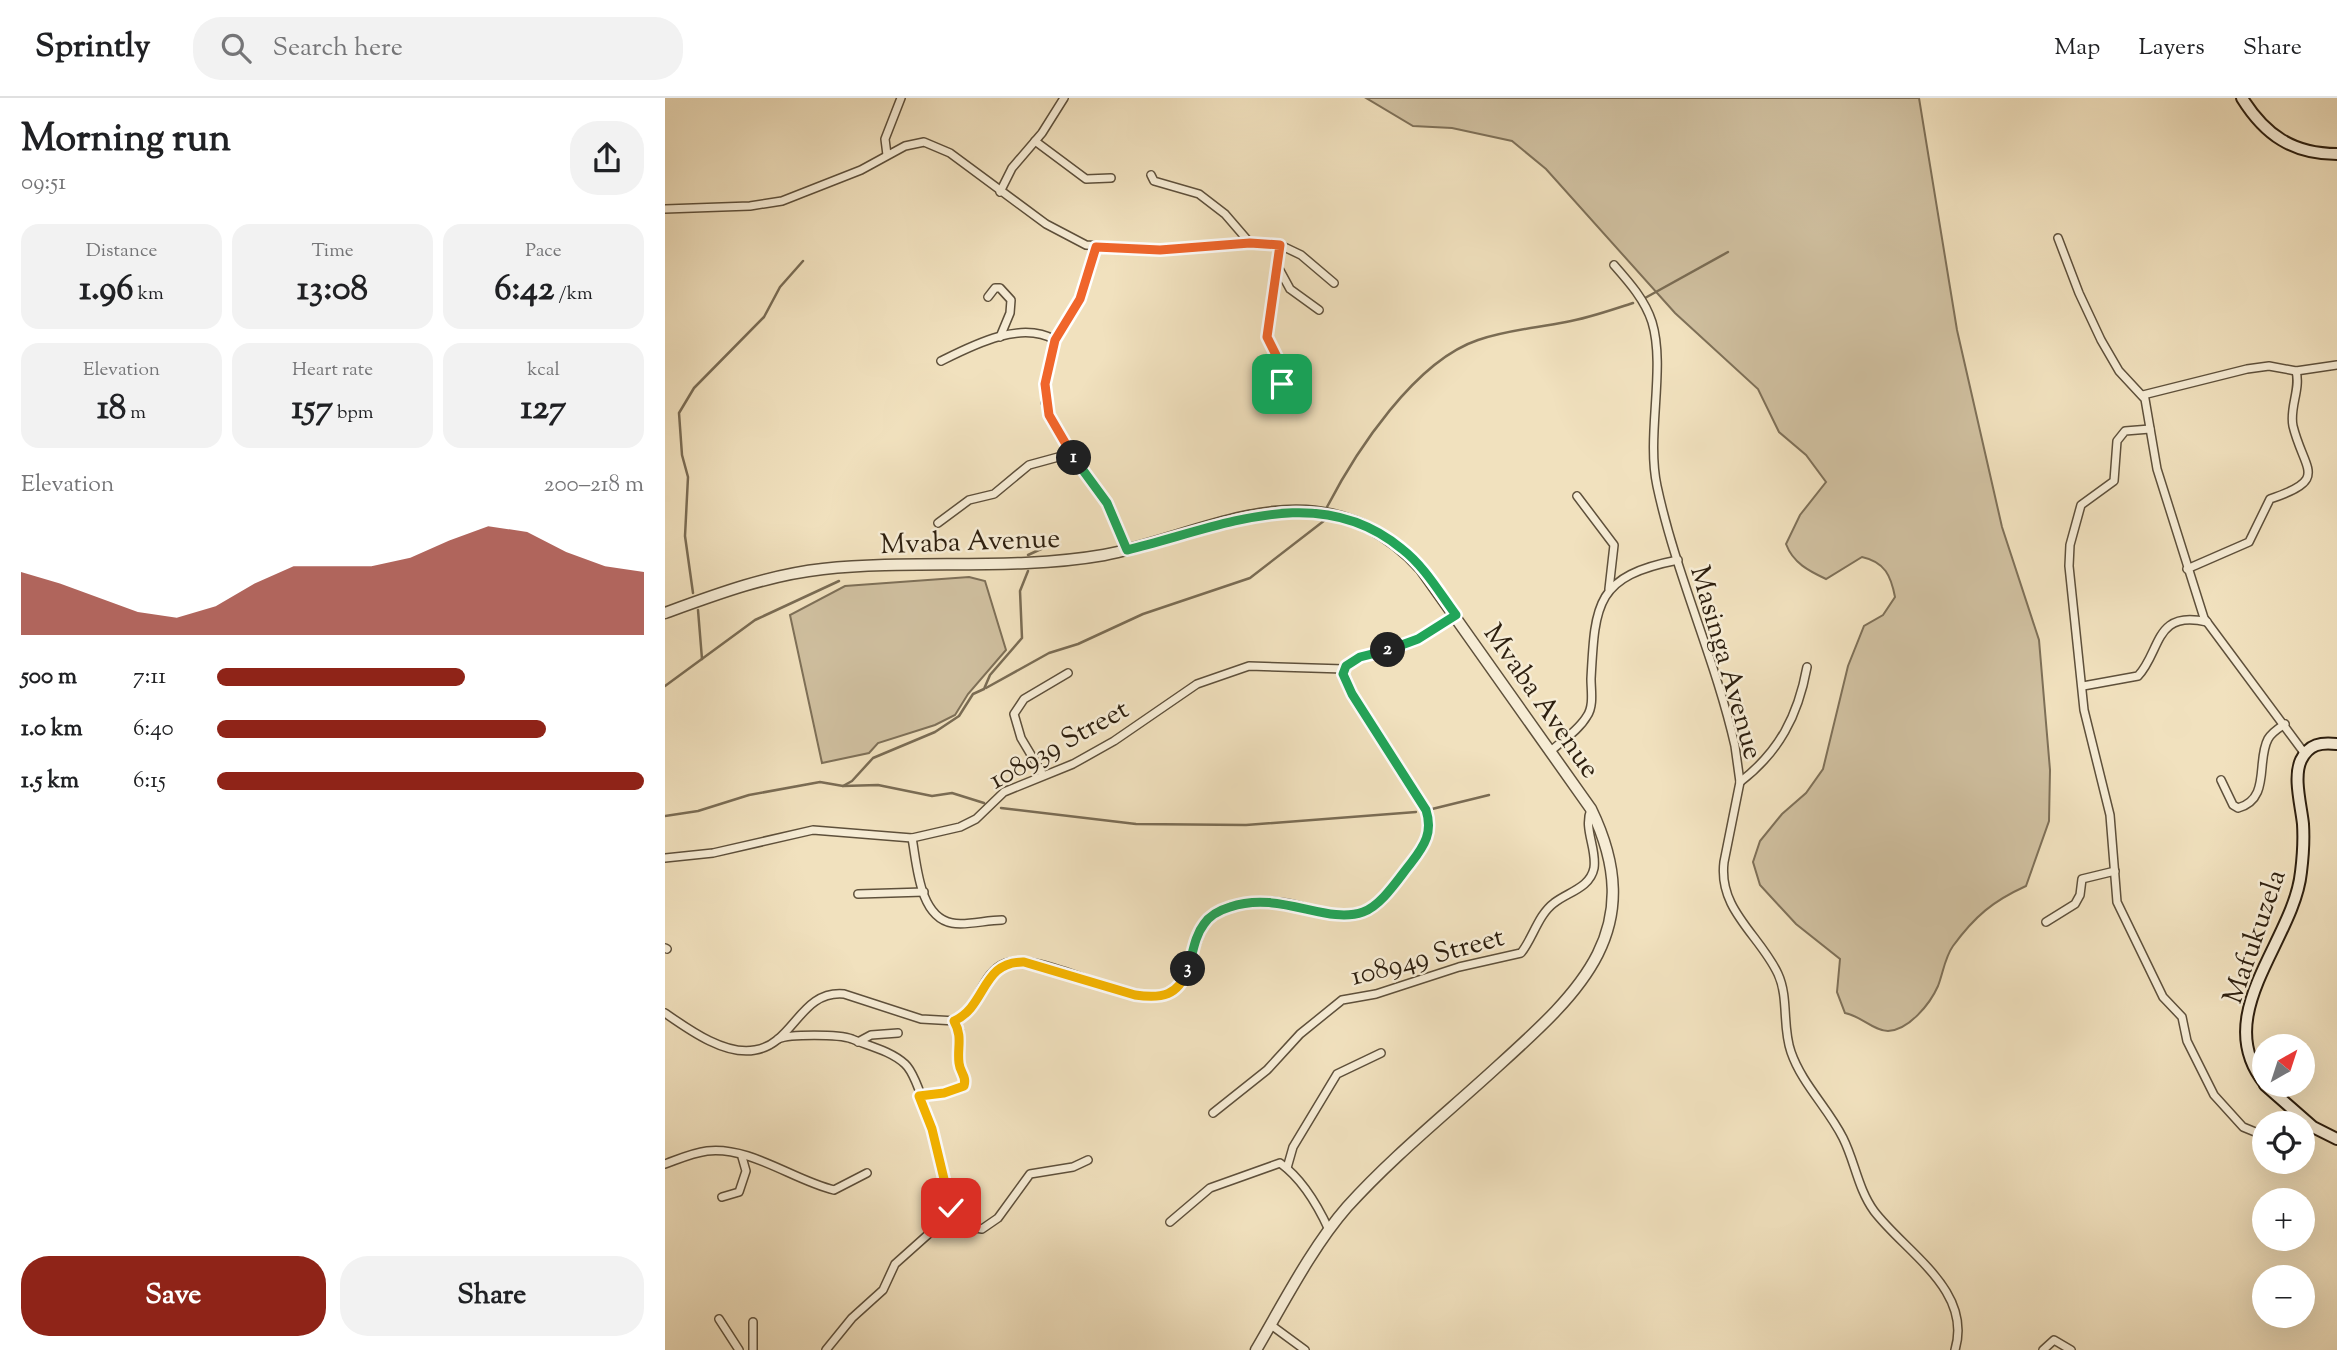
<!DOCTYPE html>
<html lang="en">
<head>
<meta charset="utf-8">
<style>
	:root { --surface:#fff; --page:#f2f2f2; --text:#202124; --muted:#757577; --line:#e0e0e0; --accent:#8f2418 }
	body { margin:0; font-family:"Sorts Mill Goudy",serif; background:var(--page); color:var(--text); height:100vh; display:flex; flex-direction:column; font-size:26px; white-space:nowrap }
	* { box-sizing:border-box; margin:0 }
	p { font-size:23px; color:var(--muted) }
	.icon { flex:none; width:38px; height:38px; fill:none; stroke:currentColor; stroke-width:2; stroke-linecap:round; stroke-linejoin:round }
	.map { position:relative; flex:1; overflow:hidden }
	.sheet { display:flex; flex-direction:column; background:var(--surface); width:665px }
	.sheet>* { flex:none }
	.needle { width:46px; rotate:39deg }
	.fabs { position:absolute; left:1587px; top:936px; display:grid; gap:14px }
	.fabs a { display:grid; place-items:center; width:63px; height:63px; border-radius:50%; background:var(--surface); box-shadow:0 7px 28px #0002; font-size:35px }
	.pin { position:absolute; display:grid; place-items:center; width:60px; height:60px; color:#fff; margin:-30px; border-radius:14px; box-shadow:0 4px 10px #0006 }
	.km { position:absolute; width:35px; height:35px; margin:-18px; border-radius:50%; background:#222; color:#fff; font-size:19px; line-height:35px; text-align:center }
	.round { display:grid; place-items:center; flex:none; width:74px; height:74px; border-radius:28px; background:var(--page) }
	.overview { display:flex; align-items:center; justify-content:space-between; height:119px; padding:0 21px }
	h1 { font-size:38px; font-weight:800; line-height:52px }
	.stats { display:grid; grid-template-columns:repeat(3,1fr); gap:10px; height:119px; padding:7px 21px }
	.stats div { display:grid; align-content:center; border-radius:18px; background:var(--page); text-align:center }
	.stats b { font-size:35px; font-weight:800 }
	.stats small { font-size:19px; font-weight:400 }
	.stats p { font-size:19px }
	.chart { height:196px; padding:14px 21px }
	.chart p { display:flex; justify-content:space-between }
	.chart svg { width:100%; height:126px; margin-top:7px; fill:var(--accent); opacity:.7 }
	.action { display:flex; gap:14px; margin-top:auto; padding:14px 21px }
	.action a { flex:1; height:80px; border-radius:28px; background:var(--accent); color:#fff; font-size:28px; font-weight:800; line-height:80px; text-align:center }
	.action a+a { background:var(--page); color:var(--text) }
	ul { padding:0 21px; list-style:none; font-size:23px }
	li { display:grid; grid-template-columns:112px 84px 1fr; align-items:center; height:52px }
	li i { height:18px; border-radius:9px; background:var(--accent) }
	header { display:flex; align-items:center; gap:42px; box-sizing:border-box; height:98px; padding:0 35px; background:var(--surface); border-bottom:2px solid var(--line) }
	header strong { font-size:33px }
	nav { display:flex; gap:38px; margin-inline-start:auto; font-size:24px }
	.search { width:490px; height:63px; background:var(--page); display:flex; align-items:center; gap:18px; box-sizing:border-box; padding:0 24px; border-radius:28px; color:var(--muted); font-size:26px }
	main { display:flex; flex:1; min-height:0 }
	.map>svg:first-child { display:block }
	.green { fill:#d0c0a0; stroke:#7e7058; stroke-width:2 }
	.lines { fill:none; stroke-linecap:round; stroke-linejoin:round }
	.stream { stroke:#7a6c54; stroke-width:2.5 }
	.minor-casing { stroke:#5e503b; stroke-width:10 }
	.tertiary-casing { stroke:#5e503b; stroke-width:13 }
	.secondary-casing { stroke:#2d1f0f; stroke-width:14 }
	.minor { stroke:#f6ecd5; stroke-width:7 }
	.tertiary { stroke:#f6ecd5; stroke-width:10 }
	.secondary { stroke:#f6ecd5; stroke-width:10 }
	.split-1-casing { stroke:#fff; stroke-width:14 }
	.split-2-casing { stroke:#fff; stroke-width:14 }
	.split-3-casing { stroke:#fff; stroke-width:14 }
	.split-4-casing { stroke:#fff; stroke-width:14 }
	.split-1 { stroke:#f0652b; stroke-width:9 }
	.split-2 { stroke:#22a559; stroke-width:9 }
	.split-3 { stroke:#22a559; stroke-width:9 }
	.split-4 { stroke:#f5b400; stroke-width:9 }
	.labels { text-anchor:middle; stroke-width:5; stroke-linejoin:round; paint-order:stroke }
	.street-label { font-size:28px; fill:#2d1f0f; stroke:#f6ecd5 }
</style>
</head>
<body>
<header>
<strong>Sprintly</strong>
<div class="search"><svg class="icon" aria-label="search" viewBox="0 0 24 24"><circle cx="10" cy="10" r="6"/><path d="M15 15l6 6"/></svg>Search here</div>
<nav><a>Map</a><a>Layers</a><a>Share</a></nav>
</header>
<main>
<section class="sheet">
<div class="overview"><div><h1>Morning run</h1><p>09:51</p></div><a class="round"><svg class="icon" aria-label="share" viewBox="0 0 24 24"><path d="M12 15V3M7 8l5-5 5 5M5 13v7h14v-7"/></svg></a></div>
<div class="stats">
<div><p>Distance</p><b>1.96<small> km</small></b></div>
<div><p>Time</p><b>13:08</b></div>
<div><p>Pace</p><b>6:42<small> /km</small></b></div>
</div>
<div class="stats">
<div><p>Elevation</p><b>18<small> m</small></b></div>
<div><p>Heart rate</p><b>157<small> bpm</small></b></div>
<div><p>kcal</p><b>127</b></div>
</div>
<div class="chart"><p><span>Elevation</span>200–218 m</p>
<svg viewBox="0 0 160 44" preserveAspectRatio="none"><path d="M0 44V22L10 26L20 31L30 36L40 38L50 34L60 26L70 20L80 20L90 20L100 17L110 11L120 6L130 8L140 15L150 20L160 22V44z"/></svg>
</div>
<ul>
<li><b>500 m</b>7:11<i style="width:58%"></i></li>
<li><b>1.0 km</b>6:40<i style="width:77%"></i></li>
<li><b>1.5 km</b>6:15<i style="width:100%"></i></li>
</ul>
<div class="action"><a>Save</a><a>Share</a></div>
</section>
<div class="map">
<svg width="1672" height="1252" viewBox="0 0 1672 1252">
	<rect width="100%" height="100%" fill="#f1e1be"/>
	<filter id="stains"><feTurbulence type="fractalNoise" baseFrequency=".00286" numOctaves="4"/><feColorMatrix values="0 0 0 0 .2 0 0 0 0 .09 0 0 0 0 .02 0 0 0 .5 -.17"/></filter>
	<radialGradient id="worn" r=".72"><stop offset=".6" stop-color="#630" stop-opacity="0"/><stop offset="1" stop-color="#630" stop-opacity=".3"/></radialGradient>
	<g class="green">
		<path d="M701,0H1254L1292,232L1337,429L1374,542L1385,672L1384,723L1361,788C1328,803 1310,818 1288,848C1280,859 1278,875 1273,888C1265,906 1244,932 1223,933C1209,933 1196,918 1180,915L1172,894L1175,861L1131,826L1095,787L1088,764L1095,743L1117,716L1141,695L1158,671L1183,568L1199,528L1218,517L1230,499C1226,478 1220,464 1197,459L1161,481C1144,473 1128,465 1121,446L1135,417L1161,384L1141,357L1114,334L1093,291L1010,215L881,71L847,43L787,30L748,28Z"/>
		<path d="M304,479L320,483L341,552L303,596L290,617L270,627L213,645L204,655L157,665L125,517L180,488Z"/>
	</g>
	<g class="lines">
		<g class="stream">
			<path d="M980,200L1063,154"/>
			<path d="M662,409C691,353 750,263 813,242C842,232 871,230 901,224C924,220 946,212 968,205"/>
			<path d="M363,457L387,446L391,438"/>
			<path d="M28,495L20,438L23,379L17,357L14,315L29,290L99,219L115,189L138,163"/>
			<path d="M33,512L37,561"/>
			<path d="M0,588L90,522L174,483"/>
			<path d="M321,590L384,555L413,546L478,516L585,480L660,422"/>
			<path d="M178,688L213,687L267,698L287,695L319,705"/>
			<path d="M336,710L471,726L581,727L751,714"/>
			<path d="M767,711L824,697"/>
			<path d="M0,718L33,713L84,697L155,684L178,688L187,683L208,660L270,634L294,618L308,596L319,591L325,577L357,540L355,493L363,473"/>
		</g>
		<defs>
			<g id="minor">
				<path d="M370,43L421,81L446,80"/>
				<path d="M222,57L220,41L236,0"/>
				<path d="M486,77L489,83L534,96L560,116L585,145"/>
				<path d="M335,94L347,70L377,35L399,0"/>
				<path d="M0,111L85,108L117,103L196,72L240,48L259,44L285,55L381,126L421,147L495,152L585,145L615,147L636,157L669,185"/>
				<path d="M1393,140L1414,195L1436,242L1454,273L1480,301L1492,371L1539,520L1640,656"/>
				<path d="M431,149L415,201L390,242L380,286V304L390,330L408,359L442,405L462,452"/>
				<path d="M949,167C964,184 980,202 987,224C1001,270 981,337 992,388C1011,477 1050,560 1070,648L1075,684L1059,764C1053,812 1095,837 1113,876C1124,900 1117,929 1126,954C1137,986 1163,1010 1178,1040C1190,1064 1193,1091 1209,1113C1240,1154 1308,1192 1290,1252"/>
				<path d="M613,169L625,191L654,212"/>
				<path d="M323,199L330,190H335L346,202L345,215L335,239"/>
				<path d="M276,263C308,247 356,222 390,242"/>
				<path d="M612,290L617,286L619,273L602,239L615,147"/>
				<path d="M1478,297L1582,271L1604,268L1631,273L1672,267"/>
				<path d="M1485,331L1460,333L1452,343L1449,383L1416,407L1405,447L1404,468L1419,612L1445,717L1452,804L1498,899L1517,919L1522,943L1549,997L1578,1029L1600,1038"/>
				<path d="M912,398L949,447L944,491"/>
				<path d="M273,425L304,402L329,396L364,367L397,358L408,359"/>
				<path d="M1522,471L1584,444L1605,401C1665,381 1639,373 1628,328C1624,310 1636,291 1631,273"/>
				<path d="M1418,588L1473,578C1496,554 1489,511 1542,524"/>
				<path d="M887,652C898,642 914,632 922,618C929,608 926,592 926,581C930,505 931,478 1013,462"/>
				<path d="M378,677L356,640L349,616L359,601L403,575"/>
				<path d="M1556,682L1568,707L1573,710C1606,701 1591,663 1603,641C1607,634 1614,630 1620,626"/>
				<path d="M1075,684C1114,654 1133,618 1142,569"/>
				<path d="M247,740C252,766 254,819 287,825C301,828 321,822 337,822"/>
				<path d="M0,760L48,755L148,732L247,740L295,729L311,721L339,694L408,666L449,643L532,586L584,568L679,571"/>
				<path d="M193,796L259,794"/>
				<path d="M1381,824L1410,806L1415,797L1417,781L1450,773"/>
				<path d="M0,850L2,851"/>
				<path d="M0,915C23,931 60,958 90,952C129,946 135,892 179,896L256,921L291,923C315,909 315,875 341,865C374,854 449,899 490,899C537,898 518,832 554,813C574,803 599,801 621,805C646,809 680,826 704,811C720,801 732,783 743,768C758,750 769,736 761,712L687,596L680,582L679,571L695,559L745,545L791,517"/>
				<path d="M113,941C124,936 174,936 187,941C204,948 226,953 240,966C258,982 279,1082 286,1109L277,1124L230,1166L218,1192L187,1220L161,1252"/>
				<path d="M193,944L206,937L233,935"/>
				<path d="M255,998L279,995L299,988L301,984L294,964L295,934L289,923"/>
				<path d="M548,1015L602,972L635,936L677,902L711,896L794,869L856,855C868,840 873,817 889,805C903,794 925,790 929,770C932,750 918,731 926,711"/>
				<path d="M1638,1035L1648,1029"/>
				<path d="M0,1066C14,1061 27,1055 42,1053C85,1048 128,1082 169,1092L202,1075"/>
				<path d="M622,1070L628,1049L672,976L716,955"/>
				<path d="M57,1099L74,1094L81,1073L77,1059"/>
				<path d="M286,1109L297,1128L317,1131L333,1120L365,1076L408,1069L423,1062"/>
				<path d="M505,1124L545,1090L615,1065C636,1080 653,1108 664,1132"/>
				<path d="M54,1221L74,1252"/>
				<path d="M88,1224V1252"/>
				<path d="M606,1227L640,1252"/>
				<path d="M1378,1252L1389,1242L1406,1252"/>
			</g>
			<path id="tertiary" d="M0,515C52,496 103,477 158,471C251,461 347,473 439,457C504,445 576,409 641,413C687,416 726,437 756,471L926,711C984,831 917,892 833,968C783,1014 728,1058 682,1109C647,1149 618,1206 591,1252"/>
			<g id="secondary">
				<path d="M1577,0C1600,37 1628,56 1672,56"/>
				<path d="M1600,986C1544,917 1629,843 1636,774C1638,758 1639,742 1638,726C1636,707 1628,679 1636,662C1644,646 1656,644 1672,646"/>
				<path d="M1600,987L1648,1029L1672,1041"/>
			</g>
		</defs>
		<use href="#minor" class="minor-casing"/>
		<use href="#tertiary" class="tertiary-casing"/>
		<use href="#secondary" class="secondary-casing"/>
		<use href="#minor" class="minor"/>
		<use href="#tertiary" class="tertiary"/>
		<use href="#secondary" class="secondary"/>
	</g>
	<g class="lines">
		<defs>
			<path id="split-1" d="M409,360L384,317L380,286L390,242L415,201L431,149L495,152L585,145L615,147L602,239L619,273L617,286"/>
			<path id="split-2" d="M409,360L442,405L462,452C554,430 653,381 737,451C759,468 774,494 791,517L753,541L723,552"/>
			<path id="split-3" d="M523,871C528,856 529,839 539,826C545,817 555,812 565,809C615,792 661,827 698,814C717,807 733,781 746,765C760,747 768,734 761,712L687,596L678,576L681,568L695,559L723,552"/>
			<path id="split-4" d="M286,1110L267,1031L254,998L279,995L299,988C302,978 295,975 294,965C292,949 298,939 289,923C322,908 316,863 359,864L470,897C497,901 513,898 523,871"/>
		</defs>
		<use href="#split-1" class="split-1-casing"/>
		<use href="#split-2" class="split-2-casing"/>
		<use href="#split-3" class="split-3-casing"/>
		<use href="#split-4" class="split-4-casing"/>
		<use href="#split-1" class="split-1"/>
		<use href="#split-2" class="split-2"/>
		<use href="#split-3" class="split-3"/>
		<use href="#split-4" class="split-4"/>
	</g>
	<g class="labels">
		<g class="street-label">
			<text transform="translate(305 442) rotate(-2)" y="10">Mvaba Avenue</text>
			<text transform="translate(1063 564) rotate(74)" y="10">Masinga Avenue</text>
			<text transform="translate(878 602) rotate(55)" y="10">Mvaba Avenue</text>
			<text transform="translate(393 645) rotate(-29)" y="10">108939 Street</text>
			<text transform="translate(1588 838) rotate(-71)" y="10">Mafukuzela</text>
			<text transform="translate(762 857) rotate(-15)" y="10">108949 Street</text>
		</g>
	</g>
	<rect width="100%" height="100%" filter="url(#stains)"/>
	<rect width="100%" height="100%" fill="url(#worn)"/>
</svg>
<div class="fabs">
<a><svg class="needle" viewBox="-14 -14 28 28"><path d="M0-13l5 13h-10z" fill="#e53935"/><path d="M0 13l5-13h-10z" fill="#757577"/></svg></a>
<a><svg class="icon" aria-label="locate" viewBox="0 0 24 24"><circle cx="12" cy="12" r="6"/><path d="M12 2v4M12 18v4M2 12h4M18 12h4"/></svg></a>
<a>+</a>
<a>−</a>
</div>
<div class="pin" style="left:617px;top:286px;background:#1e9e55"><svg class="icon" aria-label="arrive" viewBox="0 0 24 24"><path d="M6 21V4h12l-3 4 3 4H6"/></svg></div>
<div class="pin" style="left:286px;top:1110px;background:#d93025"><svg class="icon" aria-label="check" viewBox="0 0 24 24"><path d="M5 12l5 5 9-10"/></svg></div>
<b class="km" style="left:409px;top:360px">1</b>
<b class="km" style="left:723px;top:552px">2</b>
<b class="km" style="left:523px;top:871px">3</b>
</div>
</main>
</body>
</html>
